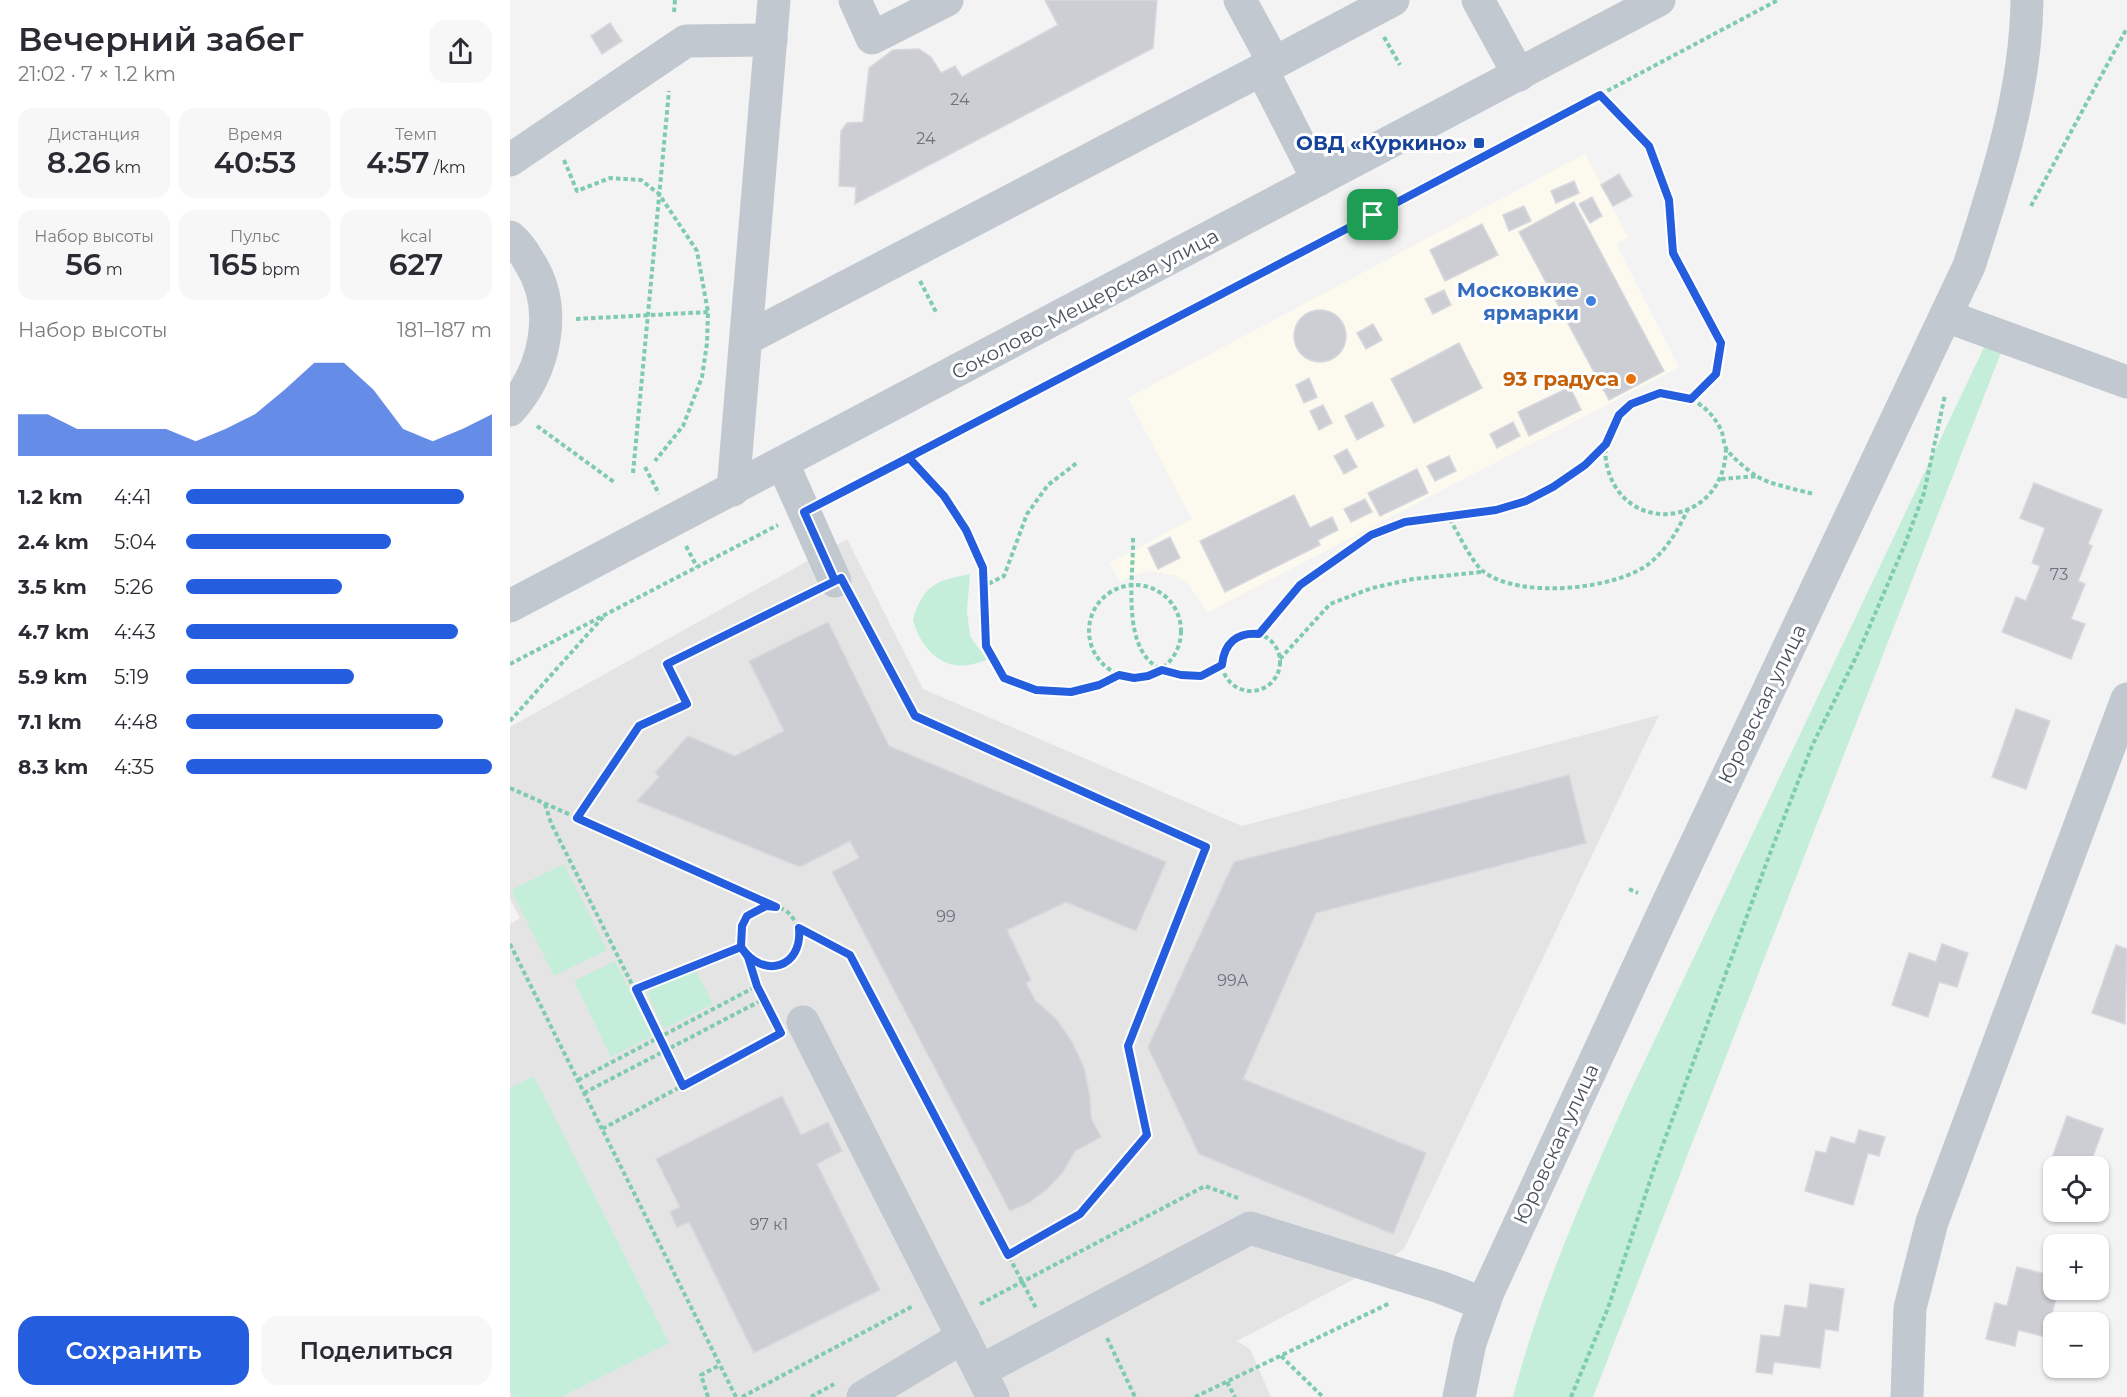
<!DOCTYPE html>
<html lang="ru">
<head>
<meta charset="utf-8">
<style>
	:root { --surface:#fff; --page:#f7f7f7; --text:#2b2b33; --muted:#7c7c81; --accent:#245ddd }
	body { margin:0; font-family:Montserrat,sans-serif; background:var(--page); color:var(--text); height:100vh; display:flex; flex-direction:column; font-size:22px; white-space:nowrap }
	* { box-sizing:border-box; margin:0 }
	p { font-size:20px; color:var(--muted) }
	.icon { flex:none; width:33px; height:33px; fill:none; stroke:currentColor; stroke-width:2; stroke-linecap:round; stroke-linejoin:round }
	.map { position:relative; flex:1; overflow:hidden }
	.sheet { display:flex; flex-direction:column; background:var(--surface); width:510px }
	.sheet>* { flex:none }
	.tools { position:absolute; left:1533px; top:1156px; display:grid; gap:12px }
	.tools a { display:grid; place-items:center; width:66px; height:66px; border-radius:12px; background:var(--surface); box-shadow:0 2px 4px #0004; font-size:30px }
	.pin { position:absolute; display:grid; place-items:center; width:51px; height:51px; color:#fff; margin:-26px; border-radius:12px; box-shadow:0 3px 9px #0006 }
	.round { display:grid; place-items:center; flex:none; width:63px; height:63px; border-radius:18px; background:var(--page) }
	.headline { display:flex; align-items:center; justify-content:space-between; height:102px; padding:0 18px }
	h1 { font-size:33px; font-weight:600; line-height:45px }
	.figures { display:grid; grid-template-columns:repeat(3,1fr); gap:9px; height:102px; padding:6px 18px }
	.figures div { display:grid; align-content:center; border-radius:15px; background:var(--page); text-align:center }
	.figures b { font-size:30px; font-weight:600 }
	.figures small { font-size:16px; font-weight:400 }
	.figures p { font-size:16px }
	.chart { height:168px; padding:12px 18px }
	.chart p { display:flex; justify-content:space-between }
	.chart svg { width:100%; height:108px; margin-top:6px; fill:var(--accent); opacity:.7 }
	.button { display:flex; gap:12px; margin-top:auto; padding:12px 18px }
	.button a { flex:1; height:69px; border-radius:18px; background:var(--accent); color:#fff; font-size:24px; font-weight:600; line-height:69px; text-align:center }
	.button a+a { background:var(--page); color:var(--text) }
	ul { padding:0 18px; list-style:none; font-size:20px }
	li { display:grid; grid-template-columns:96px 72px 1fr; align-items:center; height:45px }
	li i { height:15px; border-radius:8px; background:var(--accent) }
	main { display:flex; flex:1; min-height:0 }
	.map>svg:first-child { display:block }
	.commercial { fill:#fcfaef }
	.education { fill:#e5e4e4 }
	.green { fill:#c5eeda }
	.building { fill:#cdced4; stroke:#d7d8dd; stroke-width:1.5 }
	.lines { fill:none; stroke-linecap:round; stroke-linejoin:round }
	.path { stroke:#7ecbaf; stroke-width:4; stroke-dasharray:4.5 3; stroke-linecap:butt }
	.minor { stroke:#c1c8d0; stroke-width:33 }
	.route-casing { stroke:#fff; stroke-width:12 }
	.route { stroke:#245ddd; stroke-width:8 }
	.transit-dot { fill:#1a4fb4; stroke:#fff; stroke-width:2 }
	.shop-dot { fill:#3f7fe0; stroke:#fff; stroke-width:2 }
	.food-dot { fill:#e8710a; stroke:#fff; stroke-width:2 }
	.labels { text-anchor:middle; stroke-width:6; stroke-linejoin:round; paint-order:stroke }
	.number-label { font-size:16px; fill:#6c727c }
	.transit-label { font-size:20px; font-weight:bold; fill:#164399; stroke:#fff; text-anchor:end }
	.shop-label { font-size:20px; font-weight:bold; fill:#366cbe; stroke:#fff; text-anchor:end }
	.street-label { font-size:20px; fill:#4b535f; stroke:#fff }
	.food-label { font-size:20px; font-weight:bold; fill:#c56008; stroke:#fff; text-anchor:end }
</style>
</head>
<body>
<main>
<section class="sheet">
<div class="headline"><div><h1>Вечерний забег</h1><p>21:02 · 7 × 1.2 km</p></div><a class="round"><svg class="icon" aria-label="share" viewBox="0 0 24 24"><path d="M12 15V3M7 8l5-5 5 5M5 13v7h14v-7"/></svg></a></div>
<div class="figures">
<div><p>Дистанция</p><b>8.26<small> km</small></b></div>
<div><p>Время</p><b>40:53</b></div>
<div><p>Темп</p><b>4:57<small> /km</small></b></div>
</div>
<div class="figures">
<div><p>Набор высоты</p><b>56<small> m</small></b></div>
<div><p>Пульс</p><b>165<small> bpm</small></b></div>
<div><p>kcal</p><b>627</b></div>
</div>
<div class="chart"><p><span>Набор высоты</span>181–187 m</p>
<svg viewBox="0 0 160 44" preserveAspectRatio="none"><path d="M0 44V27L10 27L20 33L30 33L40 33L50 33L60 38L70 33L80 27L90 17L100 6L110 6L120 17L130 33L140 38L150 33L160 27V44z"/></svg>
</div>
<ul>
<li><b>1.2 km</b>4:41<i style="width:91%"></i></li>
<li><b>2.4 km</b>5:04<i style="width:67%"></i></li>
<li><b>3.5 km</b>5:26<i style="width:51%"></i></li>
<li><b>4.7 km</b>4:43<i style="width:89%"></i></li>
<li><b>5.9 km</b>5:19<i style="width:55%"></i></li>
<li><b>7.1 km</b>4:48<i style="width:84%"></i></li>
<li><b>8.3 km</b>4:35<i style="width:100%"></i></li>
</ul>
<div class="button"><a>Сохранить</a><a>Поделиться</a></div>
</section>
<div class="map">
<svg width="1617" height="1397" viewBox="0 0 1617 1397">
	<rect width="100%" height="100%" fill="#f4f3f3"/>
	<path class="commercial" d="M1075,154L1118,237L1106,244L1169,367L698,612L677,583L664,575L637,571L609,581L600,563L682,519L618,398Z"/>
	<path class="education" d="M337,539L413,689L732,826L1149,715L894,1249L867,1267L727,1341L740,1349L761,1397H0V924L10,918L0,899V727Z"/>
	<g class="green">
		<path d="M1477,341L1494,345L1083,1397H1003C1030,1293 1074,1194 1118,1096Z"/>
		<path d="M460,574L457,611L460,636L477,660C467,663 456,667 445,665C423,662 407,639 403,619C414,584 426,581 460,574Z"/>
		<path d="M54,864L97,950L44,976L1,890Z"/>
		<path d="M105,961L142,1036L101,1057L64,981Z"/>
		<path d="M184,967L203,1004L154,1029L136,991Z"/>
		<path d="M24,1076L159,1343L51,1397H3L0,1391V1088Z"/>
	</g>
	<g class="building">
		<path d="M535,0H647L643,48L345,204L346,187L329,186L331,131L337,123L353,122L359,68L383,50L409,49L421,57L431,73L445,66L452,77L548,25Z"/>
		<path d="M100,23L112,41L92,54L81,36Z"/>
		<path d="M1109,174L1122,196L1103,206L1091,185Z"/>
		<path d="M1064,181L1069,193L1046,203L1041,191Z"/>
		<path d="M1082,197L1092,216L1080,223L1069,204Z"/>
		<path d="M1064,202L1154,371L1099,400L1009,232Z"/>
		<path d="M1014,206L1021,221L999,231L993,215Z"/>
		<path d="M972,224L988,255L935,281L920,250Z"/>
		<path d="M934,290L941,305L923,314L915,299Z"/>
		<circle cx="810" cy="336" r="26"/>
		<path d="M863,324L872,340L856,349L847,333Z"/>
		<path d="M949,343L972,388L904,423L881,379Z"/>
		<path d="M799,378L807,397L794,403L786,385Z"/>
		<path d="M1060,387L1071,410L1019,436L1008,412Z"/>
		<path d="M862,402L874,426L847,440L835,416Z"/>
		<path d="M813,405L822,423L809,430L800,411Z"/>
		<path d="M1003,422L1010,436L987,448L980,434Z"/>
		<path d="M837,449L847,467L834,474L824,456Z"/>
		<path d="M939,456L946,471L925,481L917,466Z"/>
		<path d="M907,469L918,493L870,516L858,493Z"/>
		<path d="M1524,483L1592,510L1578,544L1582,546L1568,581L1575,584L1561,619L1575,624L1561,659L1492,632L1506,597L1516,601L1530,566L1522,563L1535,528L1510,518Z"/>
		<path d="M784,495L800,528L822,517L828,530L808,540L810,545L715,592L690,541Z"/>
		<path d="M855,499L862,512L841,522L834,509Z"/>
		<path d="M660,537L670,558L648,569L638,548Z"/>
		<path d="M318,622L379,746L656,862L626,931L556,902L497,930L521,980L516,983L525,1000L547,1020L562,1042L574,1068L580,1097L581,1118L591,1137L565,1151L553,1172L538,1188L520,1202L500,1211L322,872L349,858L340,841L290,867L127,801L149,777L145,773L178,736L225,756L274,731L239,661Z"/>
		<path d="M1506,709L1540,721L1516,789L1482,777Z"/>
		<path d="M1059,775L1076,843L806,913L733,1079L916,1153L883,1234L689,1154L638,1047L724,862Z"/>
		<path d="M1432,944L1458,953L1447,987L1429,982L1418,1017L1382,1005L1399,953L1426,962Z"/>
		<path d="M1606,945L1617,949L1615,1024L1582,1013Z"/>
		<path d="M272,1096L291,1135L318,1122L332,1151L307,1164L370,1290L244,1353L179,1222L167,1227L160,1212L170,1207L146,1159Z"/>
		<path d="M1557,1116L1593,1129L1579,1167H1544V1175L1537,1172Z"/>
		<path d="M1349,1130L1375,1137L1369,1156L1358,1153L1343,1205L1295,1191L1306,1151L1316,1153L1321,1137L1345,1144Z"/>
		<path d="M1507,1267L1544,1276V1290H1548L1536,1337L1508,1330L1505,1346L1476,1339L1485,1303L1497,1306Z"/>
		<path d="M1300,1284L1334,1289L1328,1331L1315,1329L1310,1368L1264,1362L1262,1374L1246,1372L1251,1335L1270,1337L1275,1305L1297,1308Z"/>
	</g>
	<g class="lines">
		<g class="path">
			<path d="M164,12L165,0"/>
			<path d="M874,37L890,65"/>
			<path d="M1090,95L1139,146L1159,200L1163,253L1211,343L1206,373L1181,399"/>
			<path d="M54,160L67,191L100,178L131,180L149,194L187,251L198,312L197,343L192,377L173,426L145,461"/>
			<path d="M1521,206L1617,28"/>
			<path d="M410,281L426,312"/>
			<path d="M66,319L198,312"/>
			<path d="M27,426L104,482"/>
			<path d="M1216,448C1215,527 1114,538 1097,466C1094,453 1095,439 1102,426C1110,412 1123,400 1140,396C1170,389 1198,402 1211,430C1214,436 1213,443 1216,448C1221,457 1238,470 1246,476C1261,485 1286,489 1303,494"/>
			<path d="M399,458C428,489 460,524 472,566C477,584 472,622 476,644C482,681 528,697 562,692C579,690 594,682 609,675"/>
			<path d="M135,467L149,494"/>
			<path d="M123,473L159,91"/>
			<path d="M1211,479L1247,476"/>
			<path d="M320,498L674,316L1268,0"/>
			<path d="M939,518C1007,506 1045,495 1095,444"/>
			<path d="M623,538C624,577 608,659 659,672C682,678 691,675 713,665"/>
			<path d="M176,546L187,567"/>
			<circle cx="625" cy="631" r="46"/>
			<path d="M472,587L494,576L517,514L538,485L568,462"/>
			<path d="M345,604L404,716L696,847L618,1046L637,1135L570,1214L498,1255"/>
			<circle cx="741" cy="662" r="29"/>
			<path d="M749,634L790,585L861,535L895,522L939,518C948,532 961,562 974,572C1010,599 1106,590 1140,563C1157,549 1168,530 1177,511"/>
			<path d="M770,659L820,604L862,588L903,579L972,572"/>
			<path d="M0,664L268,525"/>
			<path d="M0,721L94,616"/>
			<path d="M0,788L263,905"/>
			<path d="M35,804L41,823L173,1086"/>
			<path d="M67,818L129,726L177,704L157,664L297,595"/>
			<path d="M1119,889L1128,893"/>
			<path d="M289,928C294,972 236,980 231,942C227,917 253,897 276,911C283,915 285,924 290,928C304,939 324,947 340,955L526,1308"/>
			<path d="M0,944L92,1129"/>
			<path d="M238,957L247,986L262,1017"/>
			<path d="M126,989L231,947"/>
			<path d="M68,1080L247,986"/>
			<path d="M74,1093L254,999"/>
			<path d="M470,1304L695,1186L728,1198"/>
			<path d="M597,1338L625,1397"/>
			<path d="M771,1356L813,1397"/>
			<path d="M717,1382L725,1397"/>
			<path d="M198,1397L191,1375L210,1365"/>
			<path d="M226,1397L92,1129L267,1035"/>
			<path d="M232,1397L403,1306"/>
			<path d="M301,1397L324,1384"/>
			<path d="M685,1397L880,1303"/>
			<path d="M1061,1397L1098,1308L1144,1169L1259,856L1302,746L1349,651L1395,544L1414,493L1435,395"/>
		</g>
		<g class="minor">
			<path d="M345,0L362,38L437,0"/>
			<path d="M730,0L764,63L883,0"/>
			<path d="M968,0L1009,75"/>
			<path d="M752,70L808,180"/>
			<path d="M0,160L176,41L261,40"/>
			<path d="M0,237C9,244 14,253 20,263C49,309 35,371 0,410"/>
			<path d="M1436,316L1617,382"/>
			<path d="M236,339L764,63"/>
			<path d="M273,464L325,581"/>
			<path d="M223,490L264,0"/>
			<path d="M0,606L1149,0"/>
			<path d="M293,1022L483,1397"/>
			<path d="M470,1371L740,1228L930,1287L974,1304"/>
			<path d="M353,1397L453,1337"/>
			<path d="M949,1397L960,1343L978,1292L1157,905L1459,266C1487,180 1516,91 1517,0"/>
			<path d="M1397,1397L1400,1308L1422,1222L1617,699"/>
		</g>
	</g>
	<g class="lines">
		<defs>
			<path id="route" d="M863,215L294,512L325,581L157,664L177,704L129,726L67,818L266,907L256,906L237,916L232,926L231,947L238,957L247,986L271,1033L173,1086L126,989L231,947C253,980 293,968 289,928L340,955L498,1255L570,1214L637,1135L618,1046L696,847L405,716L331,578L325,581L294,512L399,458L434,496L456,530L473,568L476,646L494,678L526,690L561,692L589,685L609,675L624,678L638,676L652,670L671,675L691,676L712,665C714,643 727,632 749,634L790,585L861,535L895,522L986,510L1016,501L1043,487L1075,465L1096,444L1109,415L1121,404L1150,393L1181,399L1206,374L1211,343L1163,253L1159,200L1139,146L1090,95L863,215"/>
		</defs>
		<use href="#route" class="route-casing"/>
		<use href="#route" class="route"/>
	</g>
	<rect class="transit-dot" x="963" y="137" width="12" height="12" rx="3"/>
	<circle class="shop-dot" cx="1081" cy="301" r="6"/>
	<circle class="food-dot" cx="1121" cy="379" r="6"/>
	<g class="labels">
		<g class="number-label">
			<text x="450" y="105">24</text>
			<text x="416" y="144">24</text>
			<text x="1549" y="580">73</text>
			<text x="436" y="922">99</text>
			<text x="723" y="986">99А</text>
			<text x="259" y="1230">97 к1</text>
		</g>
		<g class="transit-label">
			<text x="957" y="150">ОВД «Куркино»</text>
		</g>
		<g class="shop-label">
			<text x="1069" y="297">Московкие<tspan x="1069" dy="23">ярмарки</tspan></text>
		</g>
		<g class="street-label">
			<text transform="translate(575 304) rotate(-28)" y="7">Соколово-Мещерская улица</text>
			<text transform="translate(1252 704) rotate(-64)" y="7">Юровская улица</text>
			<text transform="translate(1046 1144) rotate(-65)" y="7">Юровская улица</text>
		</g>
		<g class="food-label">
			<text x="1109" y="386">93 градуса</text>
		</g>
	</g>
</svg>
<div class="tools">
<a><svg class="icon" aria-label="locate" viewBox="0 0 24 24"><circle cx="12" cy="12" r="6"/><path d="M12 2v4M12 18v4M2 12h4M18 12h4"/></svg></a>
<a>+</a>
<a>−</a>
</div>
<div class="pin" style="left:863px;top:215px;background:#1e9e55"><svg class="icon" aria-label="arrive" viewBox="0 0 24 24"><path d="M6 21V4h12l-3 4 3 4H6"/></svg></div>
</div>
</main>
</body>
</html>
